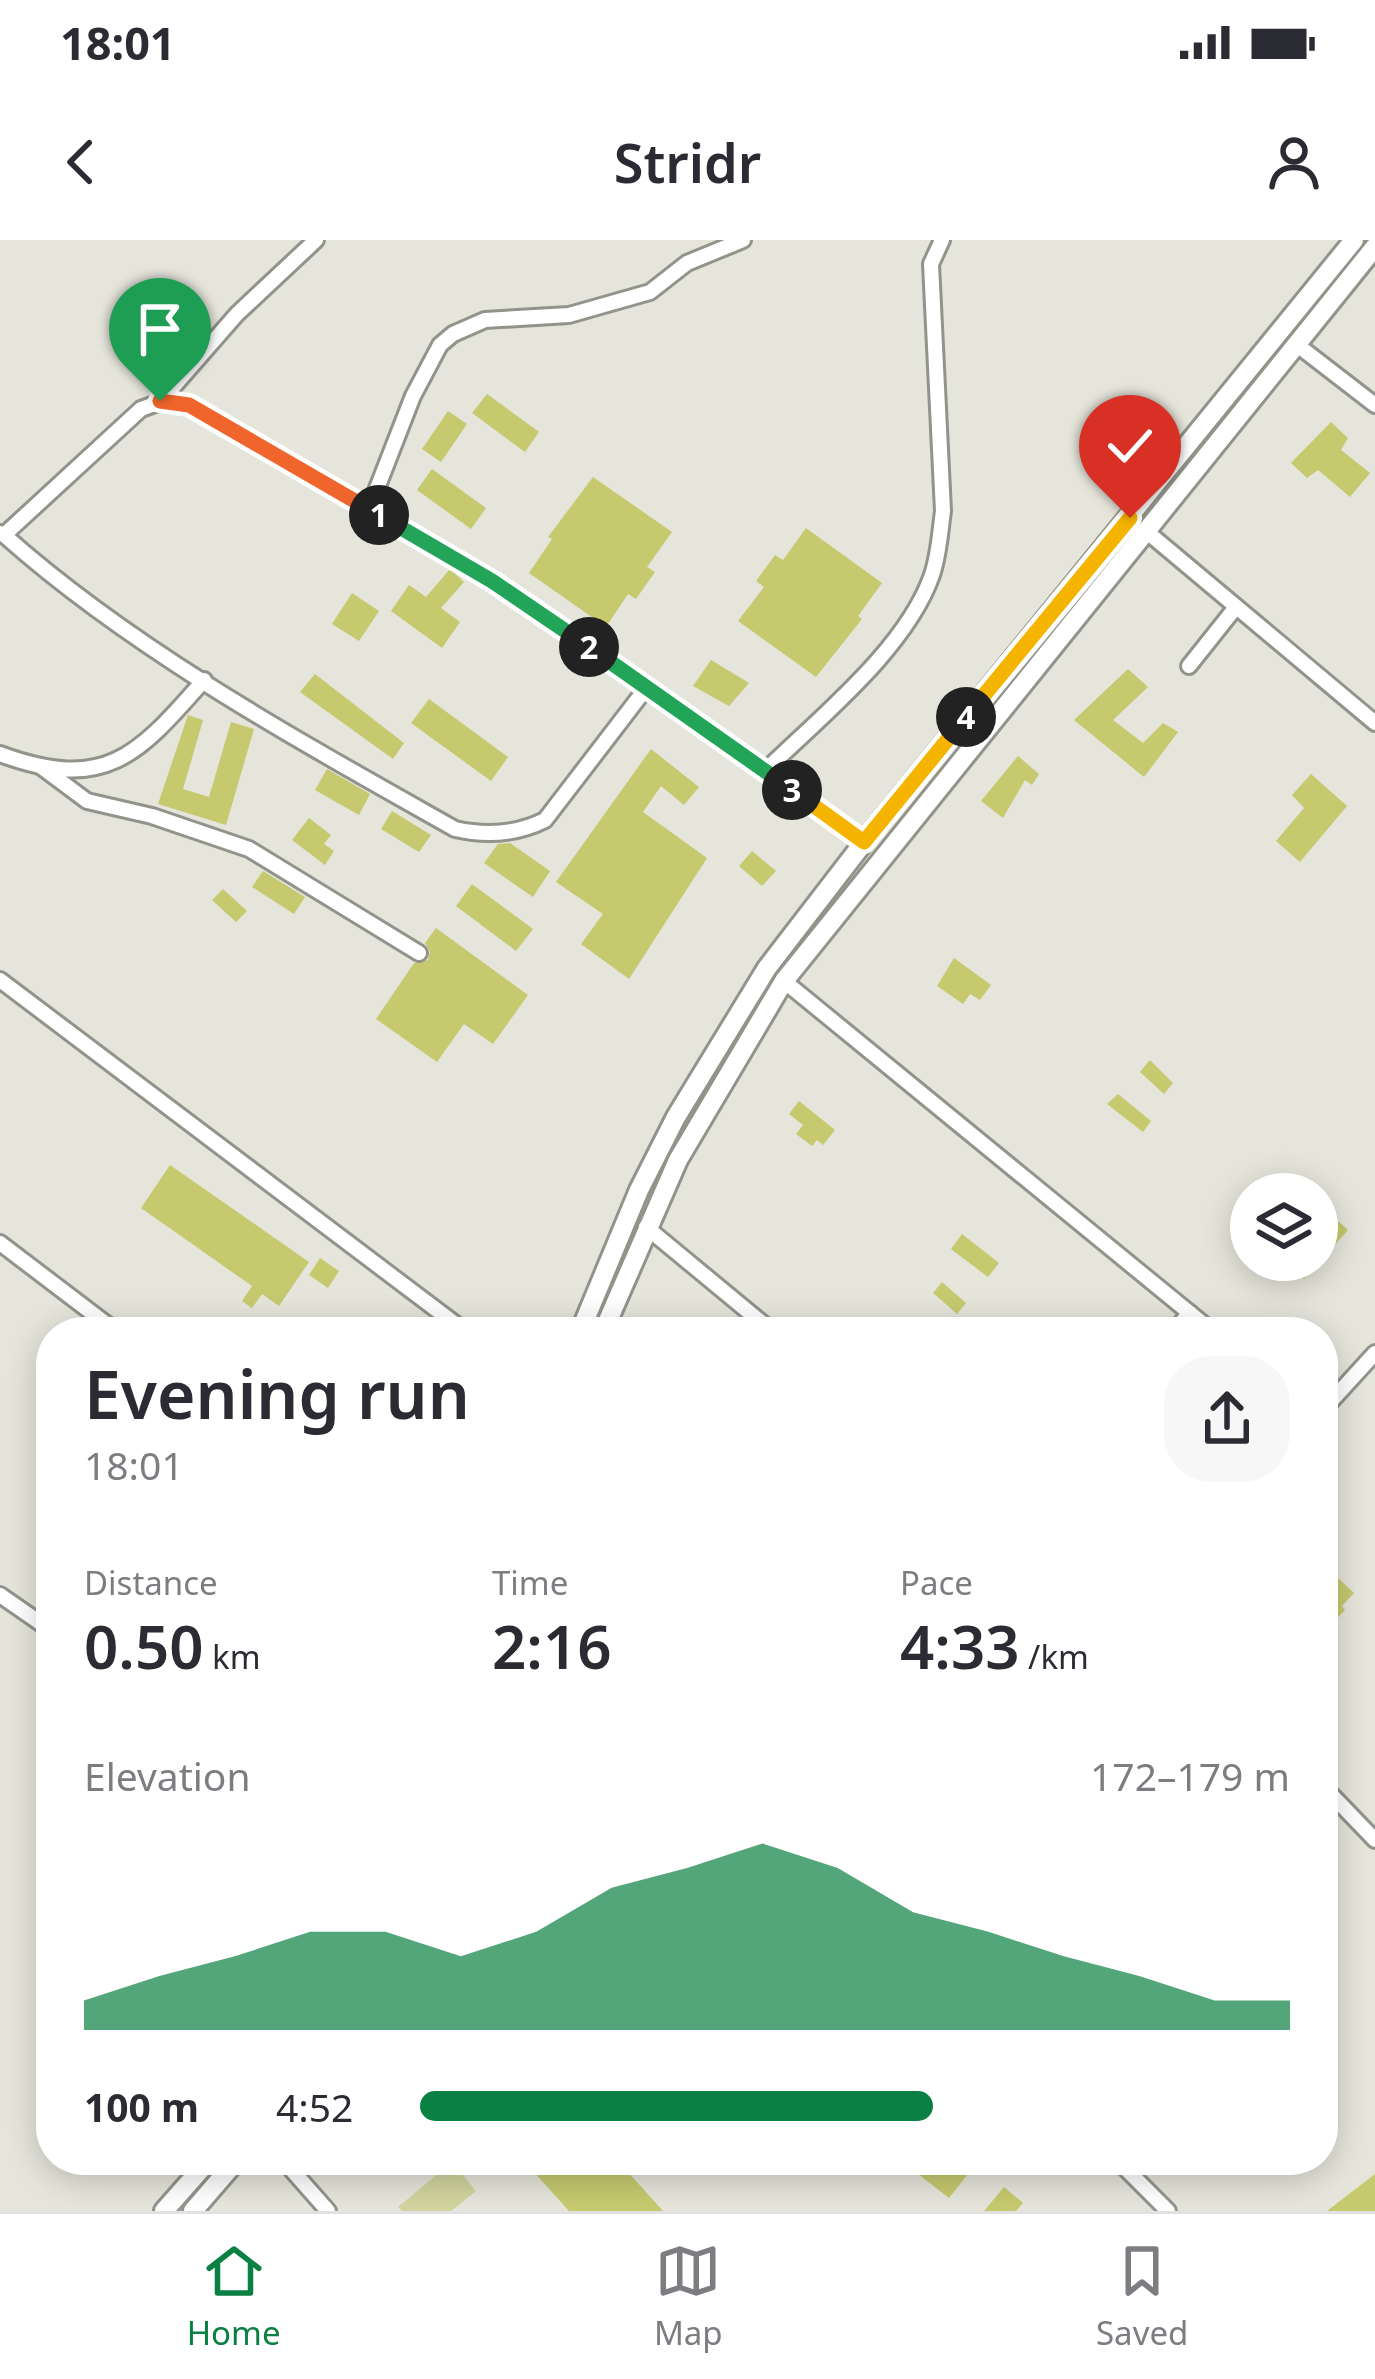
<!DOCTYPE html>
<html lang="en">
<head>
<meta charset="utf-8">
<style>
	:root { --surface:#fff; --page:#f7f7f7; --text:#2b2b33; --muted:#7c7c81; --line:#e1e1e2; --accent:#0b8043 }
	body { margin:0; font-family:"Noto Sans",sans-serif; background:var(--page); color:var(--text); height:100vh; display:flex; flex-direction:column; font-size:45px; white-space:nowrap }
	* { box-sizing:border-box; margin:0 }
	p { font-size:39px; color:var(--muted) }
	.icon { flex:none; width:66px; height:66px; fill:none; stroke:currentColor; stroke-width:2; stroke-linecap:round; stroke-linejoin:round }
	.map { position:relative; flex:1; overflow:hidden }
	.side { position:absolute; left:36px; top:1077px; width:1302px; height:858px; display:flex; flex-direction:column; background:var(--surface); border-radius:48px; box-shadow:0 6px 30px #0003 }
	.side>* { flex:none }
	.buttons { position:absolute; left:1230px; top:933px; display:grid; gap:24px }
	.buttons a { display:grid; place-items:center; width:108px; height:108px; border-radius:50%; background:var(--surface); box-shadow:0 6px 30px #0003; font-size:60px }
	.pin { position:absolute; display:grid; place-items:center; width:102px; height:102px; color:#fff; margin:-123px -51px; border-radius:50% 50% 50% 0; rotate:-45deg; box-shadow:0 0 12px #0007 }
	.pin .icon { rotate:45deg }
	.km { position:absolute; width:60px; height:60px; margin:-30px; border-radius:50%; background:#222; color:#fff; font-size:33px; line-height:60px; text-align:center }
	.round { display:grid; place-items:center; flex:none; width:126px; height:126px; border-radius:48px; background:var(--page) }
	.overview { display:flex; align-items:center; justify-content:space-between; height:204px; padding:0 48px }
	h1 { font-size:66px; font-weight:600; line-height:90px }
	.figures { display:grid; grid-template-columns:repeat(3,1fr); gap:18px; height:204px; padding:12px 48px }
	.figures div { display:grid; align-content:center }
	.figures b { font-size:60px; font-weight:600 }
	.figures small { font-size:33px; font-weight:400 }
	.figures p { font-size:33px }
	.chart { height:336px; padding:24px 48px }
	.chart p { display:flex; justify-content:space-between }
	.chart svg { width:100%; height:216px; margin-top:12px; fill:var(--accent); opacity:.7 }
	ul { padding:0 48px; list-style:none; font-size:39px }
	li { display:grid; grid-template-columns:192px 144px 1fr; align-items:center; height:90px }
	li i { height:30px; border-radius:15px; background:var(--accent) }
	.status { display:flex; justify-content:space-between; align-items:center; height:84px; padding:0 60px; background:var(--surface); direction:ltr }
	.status svg { height:33px; fill:currentColor }
	header { display:flex; justify-content:space-between; align-items:center; height:156px; padding:0 48px; background:var(--surface); font-size:54px; font-weight:600 }
	.menu { display:flex; justify-content:space-around; align-items:center; height:168px; border-top:3px solid var(--line); background:var(--surface); font-size:33px; color:var(--muted) }
	.menu a { display:grid; justify-items:center; gap:6px }
	.menu .current { color:var(--accent) }
	.map>svg:first-child { display:block }
	.green { fill:#d1d49e }
	.building { fill:#c6c96e }
	.lines { fill:none; stroke-linecap:round; stroke-linejoin:round }
	.street-casing { stroke:#92938a; stroke-width:20 }
	.secondary-casing { stroke:#92938a; stroke-width:24 }
	.street { stroke:#fff; stroke-width:14 }
	.secondary { stroke:#fff; stroke-width:18 }
	.split-1-casing { stroke:#fff; stroke-width:24 }
	.split-2-casing { stroke:#fff; stroke-width:24 }
	.split-3-casing { stroke:#fff; stroke-width:24 }
	.split-4-casing { stroke:#fff; stroke-width:24 }
	.split-5-casing { stroke:#fff; stroke-width:24 }
	.split-1 { stroke:#f0652b; stroke-width:15 }
	.split-2 { stroke:#22a559; stroke-width:15 }
	.split-3 { stroke:#22a559; stroke-width:15 }
	.split-4 { stroke:#f5b400; stroke-width:15 }
	.split-5 { stroke:#f5b400; stroke-width:15 }
</style>
</head>
<body>
<div class="status"><b>18:01</b><svg viewBox="0 0 49 12"><path d="M0 12V9h3v3zM5 12V6h3v6zM10 12V3h3v9zM15 12V0h3v12zM26 1h20v11H26zM47 4h2v5h-2z"/></svg></div>
<header><svg class="icon" aria-label="back" viewBox="0 0 24 24"><path d="M15 5l-7 7 7 7"/></svg>Stridr<svg class="icon" aria-label="person" viewBox="0 0 24 24"><circle cx="12" cy="8" r="4"/><path d="M4 21q1-7 8-7t8 7"/></svg></header>
<div class="map">
<svg width="1375" height="1971" viewBox="0 0 1375 1971">
	<rect width="100%" height="100%" fill="#e5e5db"/>
	<path class="green" d="M452,1922L476,1951L451,1971H402L398,1967Z"/>
	<g class="building">
		<path d="M487,154L539,192L525,212L472,173Z"/>
		<path d="M448,171L467,184L441,222L422,209Z"/>
		<path d="M1331,182L1348,198L1341,210L1370,233L1350,257L1318,230L1307,238L1291,223Z"/>
		<path d="M432,229L486,268L471,289L417,250Z"/>
		<path d="M593,237L672,292L647,327L655,332L636,359L628,354L606,387L529,333L552,299L548,297Z"/>
		<path d="M806,288L882,343L858,376L862,379L816,437L738,381L764,347L756,341L775,315L783,320Z"/>
		<path d="M450,329L464,342L441,368L460,382L442,408L391,371L409,345L426,357Z"/>
		<path d="M352,353L379,371L359,401L332,384Z"/>
		<path d="M711,420L749,443L729,466L693,446Z"/>
		<path d="M1128,429L1148,447L1113,480L1143,503L1163,483L1178,492L1144,537L1074,480Z"/>
		<path d="M315,434L404,503L393,519L300,452Z"/>
		<path d="M429,459L508,517L491,541L411,483Z"/>
		<path d="M188,475L203,480L183,549L209,557L231,482L254,489L226,585L158,564Z"/>
		<path d="M651,509L699,547L684,565L661,546L643,572L707,618L629,739L581,704L603,674L556,642Z"/>
		<path d="M1018,516L1039,534L1032,545L1025,540L1003,578L981,561Z"/>
		<path d="M327,529L370,554L359,575L315,550Z"/>
		<path d="M1311,534L1347,566L1300,622L1276,601L1304,568L1292,555Z"/>
		<path d="M392,571L431,595L419,612L381,589Z"/>
		<path d="M309,578L331,595L324,604L334,611L325,625L292,600Z"/>
		<path d="M510,603L550,631L533,657L484,623L498,604Z"/>
		<path d="M752,611L776,631L762,646L739,626Z"/>
		<path d="M263,631L305,657L294,674L252,647Z"/>
		<path d="M472,644L533,689L516,711L456,666Z"/>
		<path d="M223,649L247,671L236,682L212,660Z"/>
		<path d="M436,688L528,755L493,804L464,784L437,822L376,779L414,723L428,720L430,712L425,703Z"/>
		<path d="M954,718L991,745L980,760L970,754L963,764L937,746Z"/>
		<path d="M1150,820L1173,843L1164,854L1140,832Z"/>
		<path d="M1118,854L1151,881L1143,892L1107,864Z"/>
		<path d="M799,861L835,890L823,905L817,900L812,906L796,894L803,885L789,874Z"/>
		<path d="M170,925L309,1022L279,1066L262,1054L252,1068L242,1061L252,1046L141,968Z"/>
		<path d="M1317,962L1348,990L1304,1039L1283,1020H1317Z"/>
		<path d="M962,994L999,1023L988,1037L951,1009Z"/>
		<path d="M320,1018L339,1031L328,1048L309,1035Z"/>
		<path d="M942,1042L966,1063L957,1074L933,1053Z"/>
		<path d="M1323,1324L1354,1353L1342,1366L1345,1370L1323,1393V1362L1329,1356L1323,1350Z"/>
		<path d="M523,1920H617L663,1971H569Z"/>
		<path d="M900,1920H979L949,1958Z"/>
		<path d="M1375,1934V1971H1327Z"/>
		<path d="M1004,1947L1023,1963L1016,1971H984Z"/>
	</g>
	<g class="lines">
		<defs>
			<g id="street">
				<path d="M1296,104L1375,165"/>
				<path d="M160,162L237,74L316,0"/>
				<path d="M369,269L413,156L440,105L453,94L485,80L569,75L650,52L687,23L743,0"/>
				<path d="M1146,291L1375,483"/>
				<path d="M0,293L4,295L141,169L160,162L189,165L492,341L864,602"/>
				<path d="M4,295C134,411 303,503 455,589C486,596 517,594 545,580L647,447"/>
				<path d="M1189,426L1236,367"/>
				<path d="M0,514C106,553 138,515 204,440"/>
				<path d="M40,526L87,561L152,576L249,609L419,713"/>
				<path d="M765,531C820,477 906,409 932,335C939,314 940,293 943,271L931,24L942,0"/>
				<path d="M0,740L466,1092"/>
				<path d="M784,741L1213,1092"/>
				<path d="M646,987L773,1092"/>
				<path d="M0,1003L117,1092"/>
				<path d="M1173,1092L1190,1073"/>
				<path d="M1323,1170L1375,1113"/>
				<path d="M0,1355L49,1389"/>
				<path d="M1323,1546L1375,1600"/>
				<path d="M283,1920L328,1971"/>
				<path d="M1117,1920L1168,1971"/>
			</g>
			<g id="secondary">
				<path d="M580,1092L639,950L676,877L767,728L864,602L1354,0"/>
				<path d="M603,1092L678,920L784,741L1375,7"/>
				<path d="M164,1971L209,1920"/>
				<path d="M193,1971L237,1920"/>
			</g>
		</defs>
		<use href="#street" class="street-casing"/>
		<use href="#secondary" class="secondary-casing"/>
		<use href="#street" class="street"/>
		<use href="#secondary" class="secondary"/>
	</g>
	<g class="lines">
		<defs>
			<path id="split-1" d="M160,161L189,165L379,275"/>
			<path id="split-2" d="M379,275L492,341L589,407"/>
			<path id="split-3" d="M589,407L792,550"/>
			<path id="split-4" d="M792,550L864,602L966,477"/>
			<path id="split-5" d="M966,477L1130,278"/>
		</defs>
		<use href="#split-1" class="split-1-casing"/>
		<use href="#split-2" class="split-2-casing"/>
		<use href="#split-3" class="split-3-casing"/>
		<use href="#split-4" class="split-4-casing"/>
		<use href="#split-5" class="split-5-casing"/>
		<use href="#split-1" class="split-1"/>
		<use href="#split-2" class="split-2"/>
		<use href="#split-3" class="split-3"/>
		<use href="#split-4" class="split-4"/>
		<use href="#split-5" class="split-5"/>
	</g>
</svg>
<div class="buttons">
<a><svg class="icon" aria-label="layers" viewBox="0 0 24 24"><path d="M12 4l9 5-9 5-9-5zM3 14l9 5 9-5"/></svg></a>
</div>
<div class="pin" style="left:160px;top:161px;background:#1e9e55"><svg class="icon" aria-label="arrive" viewBox="0 0 24 24"><path d="M6 21V4h12l-3 4 3 4H6"/></svg></div>
<div class="pin" style="left:1130px;top:278px;background:#d93025"><svg class="icon" aria-label="check" viewBox="0 0 24 24"><path d="M5 12l5 5 9-10"/></svg></div>
<b class="km" style="left:379px;top:275px">1</b>
<b class="km" style="left:589px;top:407px">2</b>
<b class="km" style="left:792px;top:550px">3</b>
<b class="km" style="left:966px;top:477px">4</b>
<section class="side">
<div class="overview"><div><h1>Evening run</h1><p>18:01</p></div><a class="round"><svg class="icon" aria-label="share" viewBox="0 0 24 24"><path d="M12 15V3M7 8l5-5 5 5M5 13v7h14v-7"/></svg></a></div>
<div class="figures">
<div><p>Distance</p><b>0.50<small> km</small></b></div>
<div><p>Time</p><b>2:16</b></div>
<div><p>Pace</p><b>4:33<small> /km</small></b></div>
</div>
<div class="chart"><p><span>Elevation</span>172–179 m</p>
<svg viewBox="0 0 160 44" preserveAspectRatio="none"><path d="M0 44V38L10 33L20 29L30 24L40 24L50 29L60 24L70 15L80 11L90 6L100 11L110 20L120 24L130 29L140 33L150 38L160 38V44z"/></svg>
</div>
<ul>
<li><b>100 m</b>4:52<i style="width:59%"></i></li>
</ul>
</section>
</div>
<nav class="menu">
<a class="current"><svg class="icon" aria-label="home" viewBox="0 0 24 24"><path d="M3 11l9-7 9 7M6 9v11h12V9"/></svg>Home</a>
<a><svg class="icon" aria-label="map" viewBox="0 0 24 24"><path d="M3 6l6-2 6 2 6-2v14l-6 2-6-2-6 2zM9 4v14M15 6v14"/></svg>Map</a>
<a><svg class="icon" aria-label="saved" viewBox="0 0 24 24"><path d="M7 4h10v16l-5-4-5 4z"/></svg>Saved</a>
</nav>
</body>
</html>
